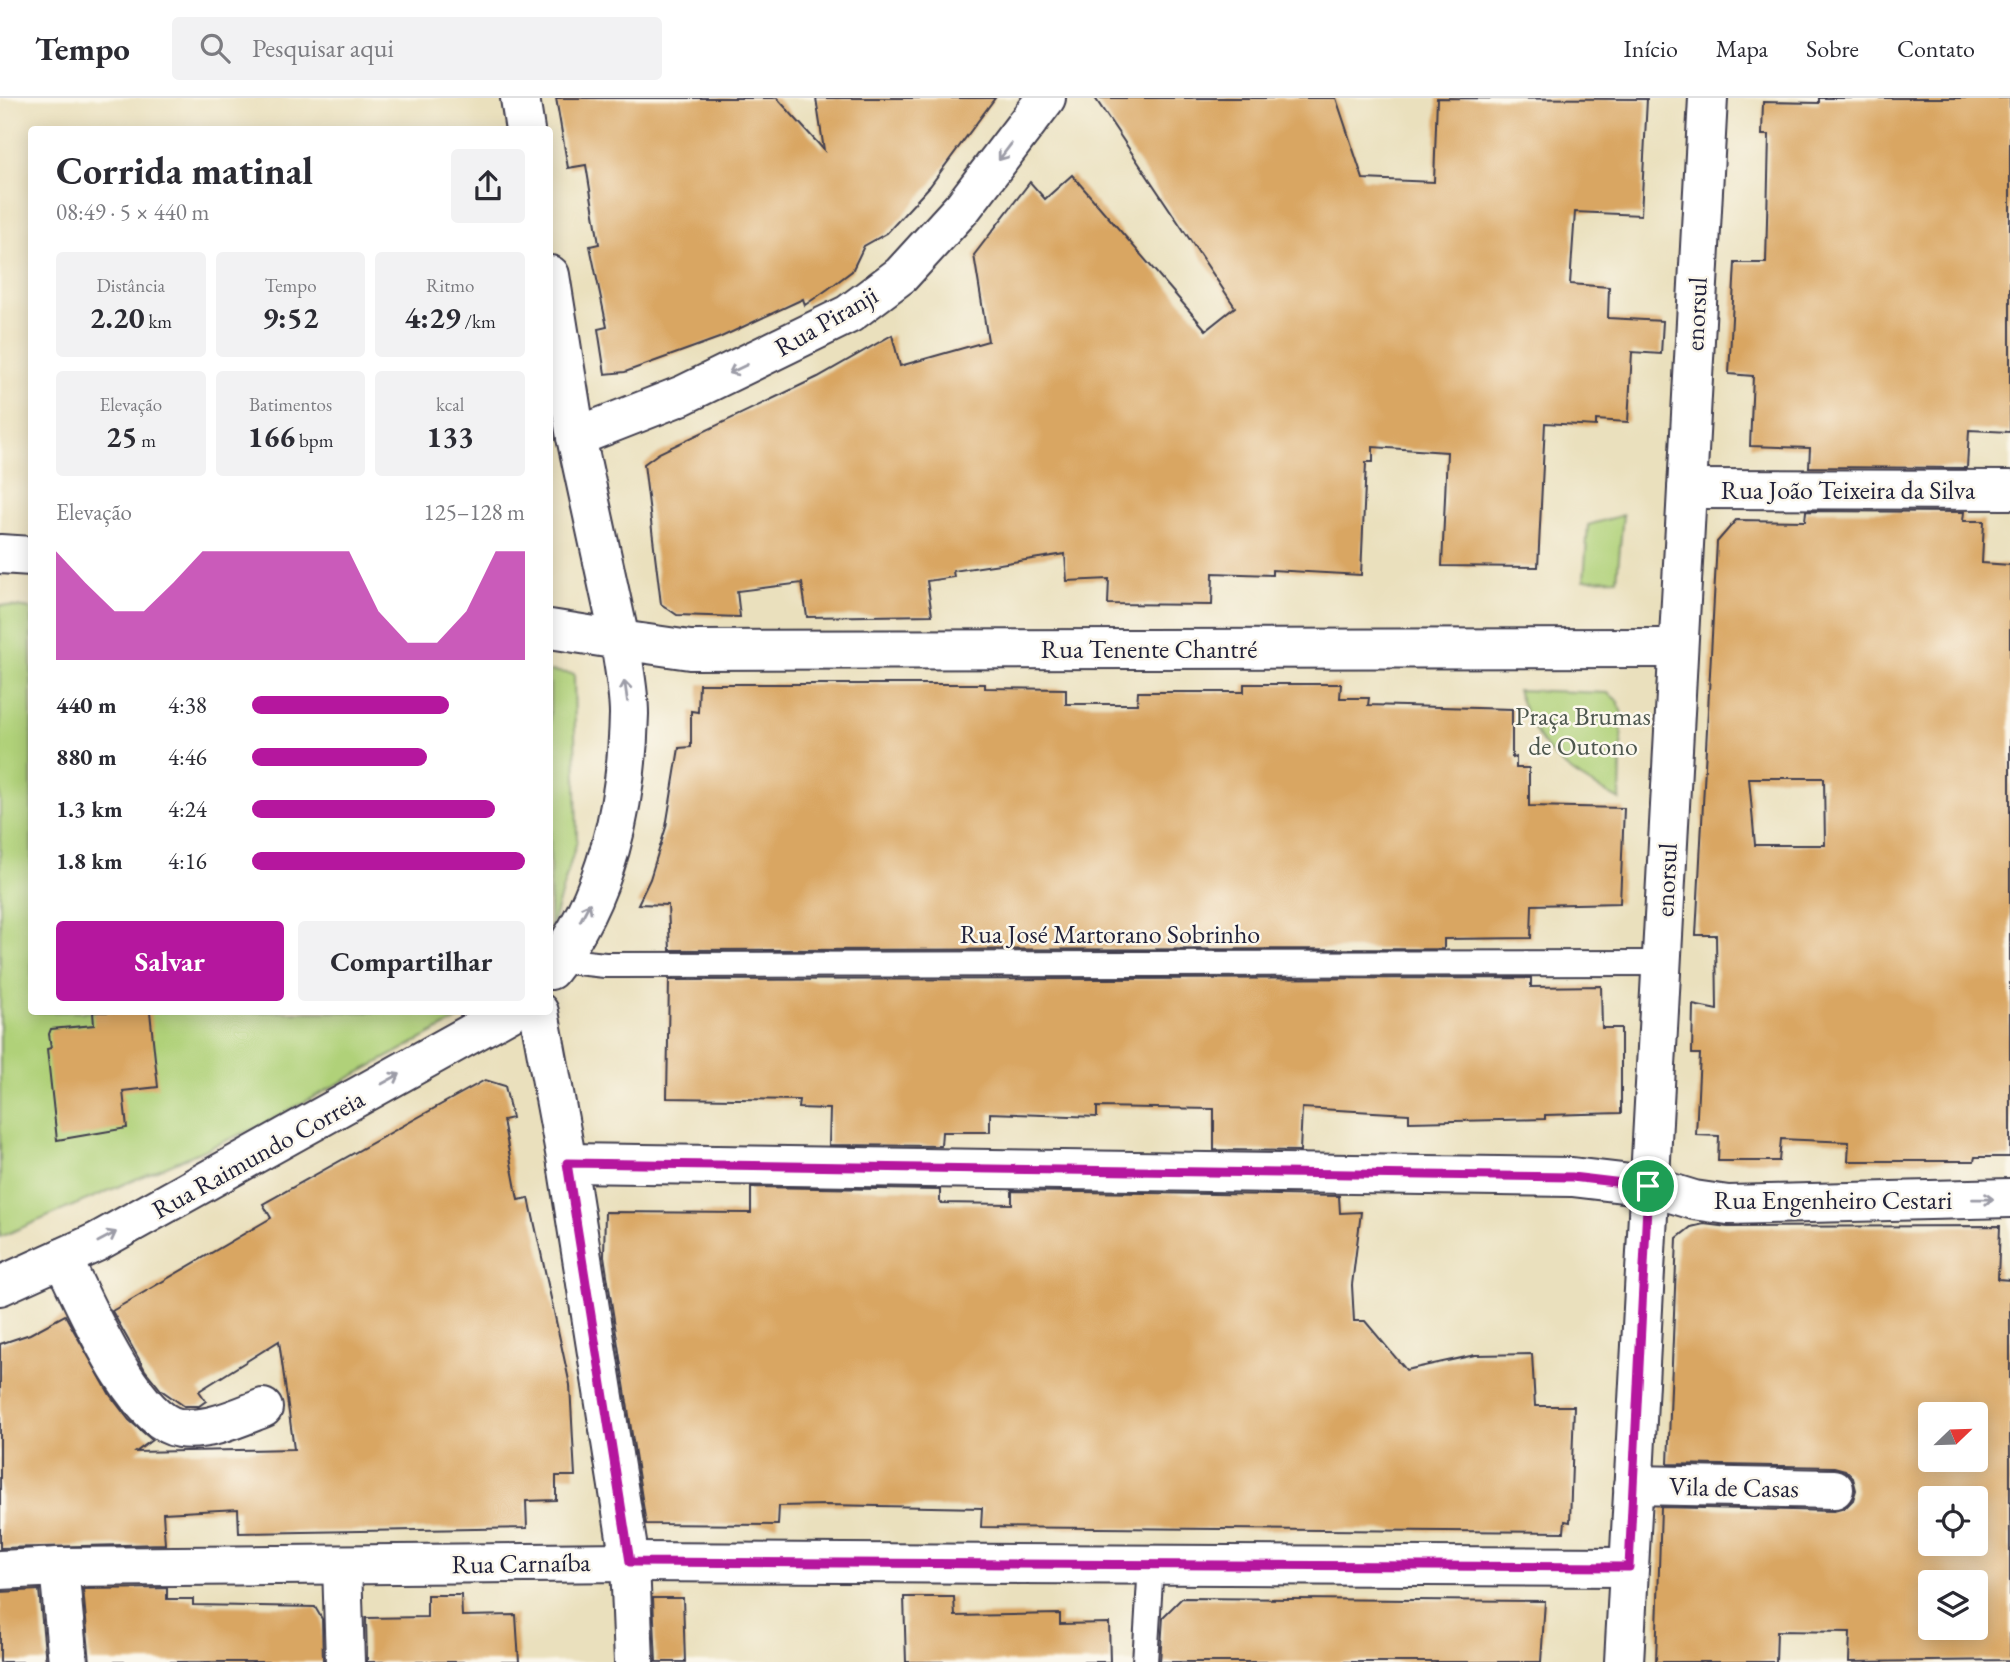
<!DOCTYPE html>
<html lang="pt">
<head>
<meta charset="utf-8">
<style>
	:root { --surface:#fff; --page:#f2f2f3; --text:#2b2b33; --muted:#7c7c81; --line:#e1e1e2; --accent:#b5179e }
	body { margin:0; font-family:"EB Garamond",serif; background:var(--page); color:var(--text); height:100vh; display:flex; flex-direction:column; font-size:26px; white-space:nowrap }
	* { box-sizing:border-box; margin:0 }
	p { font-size:23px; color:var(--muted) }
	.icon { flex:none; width:38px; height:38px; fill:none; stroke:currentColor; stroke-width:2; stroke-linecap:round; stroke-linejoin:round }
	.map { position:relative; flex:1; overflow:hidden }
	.drawer { position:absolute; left:28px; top:28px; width:525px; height:889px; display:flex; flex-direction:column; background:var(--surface); border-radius:7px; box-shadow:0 4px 18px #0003 }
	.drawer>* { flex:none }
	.needle { width:46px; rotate:67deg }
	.controls { position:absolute; left:1918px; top:1304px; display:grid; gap:14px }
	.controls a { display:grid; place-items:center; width:70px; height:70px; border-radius:7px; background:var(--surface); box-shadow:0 4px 18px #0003; font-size:35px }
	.pin { position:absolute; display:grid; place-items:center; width:60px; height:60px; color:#fff; margin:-30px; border:4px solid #fff; border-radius:50%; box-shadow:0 2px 7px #0007 }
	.round { display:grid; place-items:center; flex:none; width:74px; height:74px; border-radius:7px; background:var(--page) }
	.overview { display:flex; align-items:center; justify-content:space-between; height:119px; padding:0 28px }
	h1 { font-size:38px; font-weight:700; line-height:52px }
	.stats { display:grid; grid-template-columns:repeat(3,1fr); gap:10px; height:119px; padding:7px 28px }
	.stats div { display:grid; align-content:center; border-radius:7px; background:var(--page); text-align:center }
	.stats b { font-size:30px; font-weight:700 }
	.stats small { font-size:19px; font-weight:400 }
	.stats p { font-size:19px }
	.chart { height:196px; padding:14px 28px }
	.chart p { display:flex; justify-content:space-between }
	.chart svg { width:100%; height:126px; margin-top:7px; fill:var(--accent); opacity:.7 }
	.action { display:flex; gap:14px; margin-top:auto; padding:14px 28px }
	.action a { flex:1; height:80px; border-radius:7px; background:var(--accent); color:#fff; font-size:28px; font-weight:700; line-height:80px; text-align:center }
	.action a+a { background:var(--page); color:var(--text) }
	ul { padding:0 28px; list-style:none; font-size:23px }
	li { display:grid; grid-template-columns:112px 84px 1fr; align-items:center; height:52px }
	li i { height:18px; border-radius:9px; background:var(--accent) }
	header { display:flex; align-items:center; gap:42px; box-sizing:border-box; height:98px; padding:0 35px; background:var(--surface); border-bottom:2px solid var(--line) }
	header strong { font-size:33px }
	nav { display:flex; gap:38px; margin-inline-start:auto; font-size:24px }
	.search { width:490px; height:63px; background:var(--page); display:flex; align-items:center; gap:18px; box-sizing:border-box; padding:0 24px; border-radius:7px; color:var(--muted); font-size:26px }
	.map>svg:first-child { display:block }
	.green { fill:#b0d179; stroke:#697a5a; stroke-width:2 }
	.building { fill:#d9a662; fill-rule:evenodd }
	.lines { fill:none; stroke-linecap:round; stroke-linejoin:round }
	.service-casing { stroke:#403e4e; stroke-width:28 }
	.minor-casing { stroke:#403e4e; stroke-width:42 }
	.tertiary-casing { stroke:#403e4e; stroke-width:42 }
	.service { stroke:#fff; stroke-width:24 }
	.minor { stroke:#fff; stroke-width:38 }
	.tertiary { stroke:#fff; stroke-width:38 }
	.oneway { stroke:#9c9ca7 }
	.route-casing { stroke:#fff; stroke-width:14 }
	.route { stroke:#b5179e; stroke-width:9 }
	.labels { text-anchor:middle; stroke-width:5; stroke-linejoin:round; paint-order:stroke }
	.street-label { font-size:26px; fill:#22223b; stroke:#fbf7ec }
	.park-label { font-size:26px; fill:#4d574e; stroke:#fbf7ec }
</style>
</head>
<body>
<header>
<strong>Tempo</strong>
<div class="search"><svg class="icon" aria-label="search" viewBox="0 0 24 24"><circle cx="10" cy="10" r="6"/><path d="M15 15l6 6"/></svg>Pesquisar aqui</div>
<nav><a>Início</a><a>Mapa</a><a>Sobre</a><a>Contato</a></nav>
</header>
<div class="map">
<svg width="2010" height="1564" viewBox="0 0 2010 1564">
	<rect width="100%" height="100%" fill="#fbf7ec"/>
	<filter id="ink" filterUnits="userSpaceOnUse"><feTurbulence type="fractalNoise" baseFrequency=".0143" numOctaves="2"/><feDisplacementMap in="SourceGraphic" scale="14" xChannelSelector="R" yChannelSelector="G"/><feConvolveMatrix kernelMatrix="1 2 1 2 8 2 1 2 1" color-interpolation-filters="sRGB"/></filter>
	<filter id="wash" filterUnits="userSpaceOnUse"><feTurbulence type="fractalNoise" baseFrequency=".00686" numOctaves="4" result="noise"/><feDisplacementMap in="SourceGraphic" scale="28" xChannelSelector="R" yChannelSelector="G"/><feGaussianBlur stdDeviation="1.57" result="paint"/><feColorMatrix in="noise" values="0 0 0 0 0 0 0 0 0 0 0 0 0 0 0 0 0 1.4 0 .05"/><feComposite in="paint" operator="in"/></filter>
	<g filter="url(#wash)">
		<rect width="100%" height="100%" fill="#eae0bd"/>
		<g class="green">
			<path d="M1623,417L1617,481L1584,482L1588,427Z"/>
			<path d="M0,507L31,511L32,914H472L258,1029L0,1139Z"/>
			<path d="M550,573L574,576L577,743L550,833Z"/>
			<path d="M1517,592L1608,595L1618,603L1622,616L1620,702C1563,672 1538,655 1517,592Z"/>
		</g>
		<g id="blocks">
			<g class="building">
				<path d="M556,0H777L824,52L816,0H995L930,88L887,135L864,148L852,173L828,191L805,207L803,201L719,240L625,274L605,276L598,231L607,229L590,148L599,146L586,67L568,70Z"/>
				<path d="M1095,0H1336L1363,81L1434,84L1437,0L1647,1L1641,117L1575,114L1570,186L1609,189L1608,220L1663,223L1661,256L1632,254L1628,324L1596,322V328L1545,325L1538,469L1442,468L1447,354L1373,349V364H1366L1361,477L1272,472V477L1213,475L1212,507L1108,506L1109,481L1067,483L1065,456L953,473L954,479L927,483L932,517L807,519L802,485L737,493L740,519L677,517L661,506L644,366L659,355L818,279L892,237L900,268L988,243L974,157L1030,84L1045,101L1072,77L1206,232L1235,209Z"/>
				<path d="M1819,0H2010V334L1969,332L1967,370L1809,369L1810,350L1750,348L1753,278L1729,276L1735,165H1766L1769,37H1762L1763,4L1819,5Z"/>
				<path d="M1806,413L1964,414L1963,423H1984L1982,465L2010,467V1059H1975L1974,1063H1848L1849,1044L1781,1041L1779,1063H1718L1719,1038L1696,1037L1700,956H1692L1693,907L1717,912L1716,837H1696L1717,444L1736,422L1805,423ZM1749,680H1824L1825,747H1755Z"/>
				<path d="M699,586H985V590L1066,591V606H1137L1138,594H1244V586H1341L1340,600H1369L1368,607L1512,611V660L1516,659V670H1529V708L1624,710L1620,805L1532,807L1531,840L1444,841V851L670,852L668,807L638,806L650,781L666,729L679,650L691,649V613L698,614Z"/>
				<path d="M1531,880V889L1601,888L1602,930H1621V1015L1545,1017V1021L1409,1024V1016L1302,1010L1300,1053L1214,1052V1011L1097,1009V1019L990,1015V1034H942L941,1048L829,1047L830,1011L798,1010L799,1002L667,1000L669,882Z"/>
				<path d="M93,914H150L158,989L123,993L127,1030L57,1042L47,951L51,950L49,936L51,931L94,927Z"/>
				<path d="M485,982L505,988L512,1020L503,1022L518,1102L529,1100L570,1287L575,1378H556V1402L526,1403L527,1430L239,1435L238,1411L163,1415L165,1446L0,1450V1246L30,1236L65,1217L110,1297L129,1322L152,1342L136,1354L294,1351L279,1243L199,1293L206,1303L199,1308H184L161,1292L145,1272L112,1213L271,1120L263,1106Z"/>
				<path d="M751,1089L940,1092V1105L1012,1106V1093L1339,1098L1340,1115L1361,1114L1352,1187L1354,1223H1365L1406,1272L1475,1257L1532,1256L1535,1308H1574L1570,1424L1565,1423L1564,1434L981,1429L982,1410L827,1407L779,1408L778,1427L646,1426L604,1158L605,1114L751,1115Z"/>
				<path d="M1704,1126L1728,1129L2000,1128L1998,1181L2010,1182V1562L1849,1564L1850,1534L1777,1533L1776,1564H1656L1661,1409L1834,1413L1845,1410L1853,1402L1856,1392L1853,1380L1845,1372L1834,1369L1668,1366L1677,1140L1691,1129ZM1930,1316H1976V1362H1930ZM1930,1400H1976V1446H1930ZM1930,1484H1976V1530H1930Z"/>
				<path d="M167,1490V1501H193V1507L315,1509L322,1521L323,1564H90L83,1491Z"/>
				<path d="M39,1492L46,1564H0V1494Z"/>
				<path d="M427,1497H461L462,1518L516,1517L519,1564H367L366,1520L427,1519Z"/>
				<path d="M904,1499H954L955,1518L1060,1516V1526L1109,1525L1110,1564H906Z"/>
				<path d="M653,1500H683L685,1564H656Z"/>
				<path d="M1182,1500L1545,1503L1541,1564H1160L1163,1519Z"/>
			</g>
		</g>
	</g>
	<g filter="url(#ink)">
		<use href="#blocks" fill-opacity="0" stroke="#403e4e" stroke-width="2"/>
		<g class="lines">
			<defs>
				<g id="service">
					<path d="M558,862L605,867L1661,865"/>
					<path d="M1145,1564L1151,1466"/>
				</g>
				<g id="minor">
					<path d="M1687,391L2010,392"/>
					<path d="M550,872C607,801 627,705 629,616C629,592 623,566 620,542L690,552L1678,550"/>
					<path d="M539,914L567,1065L630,1464L634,1564"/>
					<path d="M567,1065L1572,1079L1648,1088L1694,1102L1728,1107L2010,1100"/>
					<path d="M62,1160C83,1201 133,1323 179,1330C208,1334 237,1320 263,1310"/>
					<path d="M0,1188L97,1144L510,914"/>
					<path d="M1633,1387L1834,1391"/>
					<path d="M342,1467L345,1564"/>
					<path d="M59,1469L68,1564"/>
					<path d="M0,1472L59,1469L630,1464L1629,1469"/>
					<path d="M1624,1564L1708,0"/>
				</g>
				<g id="tertiary">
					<path d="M520,0L525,32"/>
					<path d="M550,177L576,339L620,542L550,531"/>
					<path d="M576,339L683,297L849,216L901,177L963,109L1046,0"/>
					<path d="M0,456L32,458"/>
				</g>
			</defs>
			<use href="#service" class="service-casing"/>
			<use href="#minor" class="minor-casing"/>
			<use href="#tertiary" class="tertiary-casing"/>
			<use href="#service" class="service"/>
			<use href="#minor" class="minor"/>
			<use href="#tertiary" class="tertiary"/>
		</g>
		<defs><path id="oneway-shaft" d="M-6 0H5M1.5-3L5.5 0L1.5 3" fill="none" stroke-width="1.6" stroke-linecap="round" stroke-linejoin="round" transform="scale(1.75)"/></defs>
		<g class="oneway">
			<use href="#oneway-shaft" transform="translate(1005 54) rotate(127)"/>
			<use href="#oneway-shaft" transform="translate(738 271) rotate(154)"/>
			<use href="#oneway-shaft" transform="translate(626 593) rotate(-98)"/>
			<use href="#oneway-shaft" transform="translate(585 814) rotate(-62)"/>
			<use href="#oneway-shaft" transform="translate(391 981) rotate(-29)"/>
			<use href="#oneway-shaft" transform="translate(1983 1101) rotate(-1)"/>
			<use href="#oneway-shaft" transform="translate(107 1139) rotate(-28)"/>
		</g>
	</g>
	<g class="lines" filter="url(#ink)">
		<defs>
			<path id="route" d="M567,1065L1572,1079L1648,1088L1629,1469L630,1464Z"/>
		</defs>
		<use href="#route" class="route-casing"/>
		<use href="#route" class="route"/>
	</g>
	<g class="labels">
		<g class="street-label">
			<text transform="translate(1696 216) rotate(-87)" y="9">enorsul</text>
			<text transform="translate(826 223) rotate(-30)" y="9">Rua Piranji</text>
			<text x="1848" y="401">Rua João Teixeira da Silva</text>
			<text x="1149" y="560">Rua Tenente Chantré</text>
			<text transform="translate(1666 782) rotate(-87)" y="9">enorsul</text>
			<text x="1110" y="845">Rua José Martorano Sobrinho</text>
			<text transform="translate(258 1056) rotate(-29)" y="9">Rua Raimundo Correia</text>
			<text x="1833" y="1111">Rua Engenheiro Cestari</text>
			<text transform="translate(1734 1389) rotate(1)" y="9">Vila de Casas</text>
			<text transform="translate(521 1465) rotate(-1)" y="9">Rua Carnaíba</text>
		</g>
		<g class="park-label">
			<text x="1583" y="627">Praça Brumas<tspan x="1583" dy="30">de Outono</tspan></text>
		</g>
	</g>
</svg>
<div class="controls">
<a><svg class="needle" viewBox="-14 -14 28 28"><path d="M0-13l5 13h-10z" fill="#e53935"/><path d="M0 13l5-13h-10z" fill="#7c7c81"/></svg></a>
<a><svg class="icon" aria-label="locate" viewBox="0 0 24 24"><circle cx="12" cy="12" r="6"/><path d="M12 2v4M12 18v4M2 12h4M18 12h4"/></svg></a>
<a><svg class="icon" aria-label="layers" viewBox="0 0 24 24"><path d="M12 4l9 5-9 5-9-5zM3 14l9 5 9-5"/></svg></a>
</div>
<div class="pin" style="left:1648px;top:1088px;background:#1e9e55"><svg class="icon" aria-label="arrive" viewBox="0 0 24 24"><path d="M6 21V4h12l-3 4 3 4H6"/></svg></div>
<section class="drawer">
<div class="overview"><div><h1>Corrida matinal</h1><p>08:49 · 5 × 440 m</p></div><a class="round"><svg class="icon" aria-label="share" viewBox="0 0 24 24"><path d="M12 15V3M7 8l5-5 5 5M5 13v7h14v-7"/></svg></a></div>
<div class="stats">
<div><p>Distância</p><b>2.20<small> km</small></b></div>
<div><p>Tempo</p><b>9:52</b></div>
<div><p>Ritmo</p><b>4:29<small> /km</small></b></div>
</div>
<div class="stats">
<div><p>Elevação</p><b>25<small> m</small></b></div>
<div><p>Batimentos</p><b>166<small> bpm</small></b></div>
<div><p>kcal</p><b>133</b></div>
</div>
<div class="chart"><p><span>Elevação</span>125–128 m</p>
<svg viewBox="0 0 160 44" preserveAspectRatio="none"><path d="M0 44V6L10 17L20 27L30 27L40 17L50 6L60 6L70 6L80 6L90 6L100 6L110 27L120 38L130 38L140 27L150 6L160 6V44z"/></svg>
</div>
<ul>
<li><b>440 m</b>4:38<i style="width:72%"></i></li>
<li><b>880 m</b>4:46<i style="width:64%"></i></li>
<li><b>1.3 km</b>4:24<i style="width:89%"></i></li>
<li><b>1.8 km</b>4:16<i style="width:100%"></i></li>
</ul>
<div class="action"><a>Salvar</a><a>Compartilhar</a></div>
</section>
</div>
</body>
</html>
